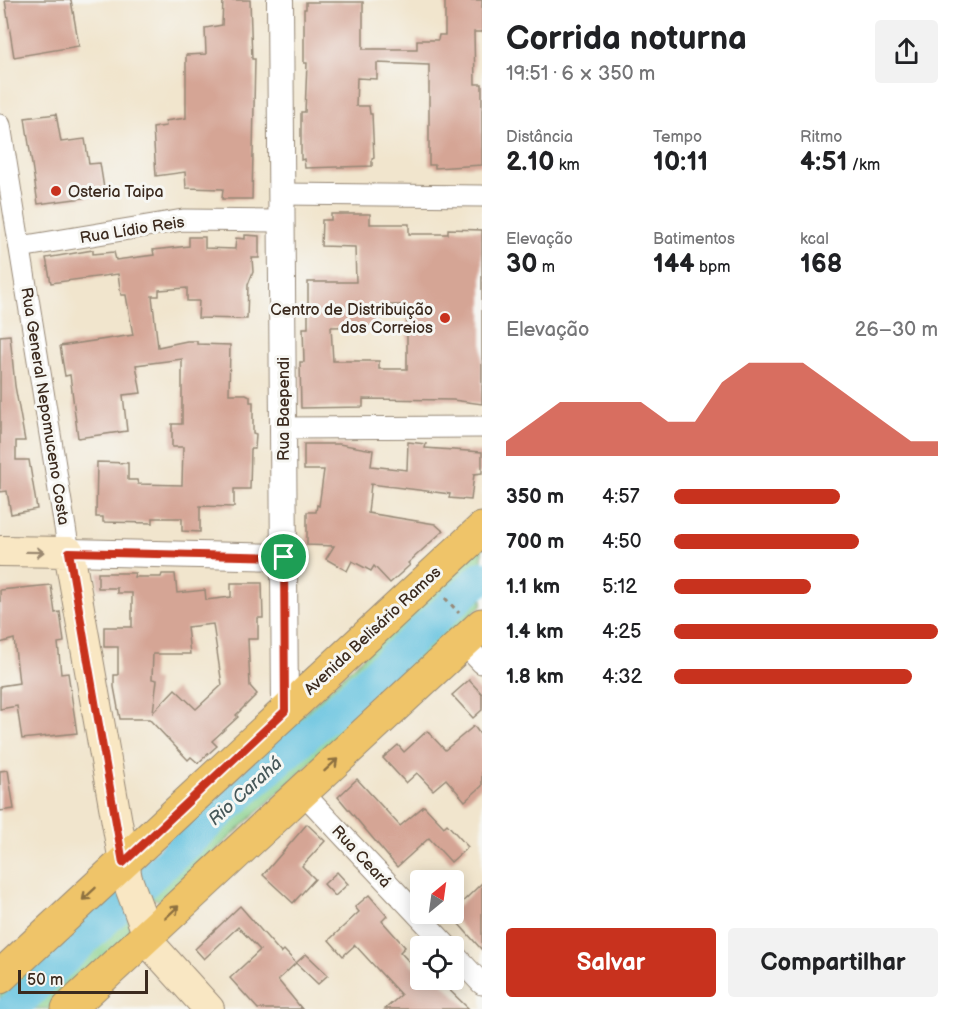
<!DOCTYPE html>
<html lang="pt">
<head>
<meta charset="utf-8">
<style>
	:root { --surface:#fff; --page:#f2f2f2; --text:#202124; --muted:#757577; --accent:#c8321e }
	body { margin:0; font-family:"Balsamiq Sans",sans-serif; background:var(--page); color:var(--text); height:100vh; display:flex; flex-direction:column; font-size:22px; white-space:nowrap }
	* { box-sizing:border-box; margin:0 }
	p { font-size:20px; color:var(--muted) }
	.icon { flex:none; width:33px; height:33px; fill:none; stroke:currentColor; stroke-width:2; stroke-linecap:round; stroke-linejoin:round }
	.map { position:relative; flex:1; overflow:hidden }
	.details { display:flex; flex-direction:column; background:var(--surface); width:480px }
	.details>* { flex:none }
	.needle { width:39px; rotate:29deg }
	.controls { position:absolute; left:410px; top:870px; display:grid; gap:12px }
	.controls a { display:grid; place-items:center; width:54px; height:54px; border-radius:6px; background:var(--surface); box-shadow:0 3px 15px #0003; font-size:30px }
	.scale { position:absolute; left:18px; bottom:15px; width:130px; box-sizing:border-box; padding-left:6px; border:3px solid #3b2a1e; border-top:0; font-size:16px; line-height:21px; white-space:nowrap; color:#3b2a1e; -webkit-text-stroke:4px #f6f6f2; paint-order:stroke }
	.pin { position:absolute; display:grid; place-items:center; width:51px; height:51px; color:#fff; margin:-26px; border:3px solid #fff; border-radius:50%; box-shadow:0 2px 6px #0007 }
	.round { display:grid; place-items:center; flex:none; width:63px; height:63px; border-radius:6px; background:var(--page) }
	.headline { display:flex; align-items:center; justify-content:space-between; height:102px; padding:0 24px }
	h1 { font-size:33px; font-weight:600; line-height:45px }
	.stats { display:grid; grid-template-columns:repeat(3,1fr); gap:9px; height:102px; padding:6px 24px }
	.stats div { display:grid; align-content:center }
	.stats b { font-size:26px; font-weight:600 }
	.stats small { font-size:16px; font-weight:400 }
	.stats p { font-size:16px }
	.chart { height:168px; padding:12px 24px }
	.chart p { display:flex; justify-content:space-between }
	.chart svg { width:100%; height:108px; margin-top:6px; fill:var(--accent); opacity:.7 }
	.button { display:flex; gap:12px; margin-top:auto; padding:12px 24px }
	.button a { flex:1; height:69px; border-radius:6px; background:var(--accent); color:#fff; font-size:24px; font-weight:600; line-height:69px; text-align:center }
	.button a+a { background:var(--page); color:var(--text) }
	ul { padding:0 24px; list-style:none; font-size:20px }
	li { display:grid; grid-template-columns:96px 72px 1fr; align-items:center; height:45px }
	li i { height:15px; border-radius:8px; background:var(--accent) }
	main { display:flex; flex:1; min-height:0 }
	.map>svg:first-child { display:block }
	.green { fill:#87d08c; stroke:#617d55; stroke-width:1.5 }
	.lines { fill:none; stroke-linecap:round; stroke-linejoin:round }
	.river { stroke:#61c1df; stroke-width:32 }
	.building { fill:#d5a595; fill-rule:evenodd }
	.minor-casing { stroke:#968876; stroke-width:23 }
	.tertiary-casing { stroke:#968876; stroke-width:28 }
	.secondary-casing { stroke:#968876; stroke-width:32 }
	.primary-casing { stroke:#968876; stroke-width:35 }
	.path { stroke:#968876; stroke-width:3; stroke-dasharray:4.5 4.5; stroke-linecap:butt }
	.minor { stroke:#fff; stroke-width:21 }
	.tertiary { stroke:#fff; stroke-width:26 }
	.secondary { stroke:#f9e7c3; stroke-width:30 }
	.primary { stroke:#efc469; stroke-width:33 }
	.oneway { stroke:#9a8870 }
	.oneway2 { stroke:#8c6f40 }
	.route-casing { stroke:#fff; stroke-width:12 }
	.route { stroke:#c8321e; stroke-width:8 }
	.poi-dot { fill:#c8321e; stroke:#f6f6f2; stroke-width:2 }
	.labels { text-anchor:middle; stroke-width:6; stroke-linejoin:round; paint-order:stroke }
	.poi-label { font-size:16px; fill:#3b2a1e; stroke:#f6f6f2; text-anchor:start }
	.street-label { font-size:16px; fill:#3b2a1e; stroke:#f6f6f2 }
	.water-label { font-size:18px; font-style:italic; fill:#465758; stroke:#f6f6f2 }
</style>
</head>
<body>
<main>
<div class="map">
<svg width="482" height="1009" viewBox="0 0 482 1009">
	<rect width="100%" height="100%" fill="#f6f6f2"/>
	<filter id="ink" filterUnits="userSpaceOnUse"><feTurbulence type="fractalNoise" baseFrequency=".0167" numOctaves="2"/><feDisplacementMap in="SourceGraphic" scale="12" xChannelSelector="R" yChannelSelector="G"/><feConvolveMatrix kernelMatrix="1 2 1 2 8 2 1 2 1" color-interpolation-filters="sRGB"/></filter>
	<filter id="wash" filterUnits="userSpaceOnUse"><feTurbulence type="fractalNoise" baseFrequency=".008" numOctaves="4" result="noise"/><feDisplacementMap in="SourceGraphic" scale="24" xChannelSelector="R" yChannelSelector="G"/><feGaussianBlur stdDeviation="1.35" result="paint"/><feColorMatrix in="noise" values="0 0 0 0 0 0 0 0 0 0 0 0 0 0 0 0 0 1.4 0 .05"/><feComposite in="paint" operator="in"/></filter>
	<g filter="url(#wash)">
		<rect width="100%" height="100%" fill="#f1e5cd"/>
		<g class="green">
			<path d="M482,544V605L161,901L151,898L141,868Z"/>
			<path d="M111,891L121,895L130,919V936L50,1009H0V991Z"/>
		</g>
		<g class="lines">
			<path class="river" d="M12,1009L175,854L482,577"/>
		</g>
		<g id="blocks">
			<g class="building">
				<path d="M5,0H71L79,46L14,57Z"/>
				<path d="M223,0H250L252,59H255L252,199H222L223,189L186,188L185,172L156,176L153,128L166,126L165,121L186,118V55L206,54L205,28L222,25Z"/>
				<path d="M445,0H482V32H474L475,84H482V165L435,168V165H429V65L377,63V79L357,78L356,106H369L370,114H372L374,158L372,159V166L305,168L304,159L301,160V112H305L307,63H304V9H306V2H363V49H417V40H438L439,35H445Z"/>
				<path d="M56,114L61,142L85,139L89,164L100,163L105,195L38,204L25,118Z"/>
				<path d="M331,214H370V224H409V234H448V229L482,230V404L453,400L363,399V407L301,408L300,362H304L303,328H308V282H356L355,247L321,246L322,220H331ZM376,305H407V369H379V361H333L331,327L377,326Z"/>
				<path d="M245,235L259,236V258H252L253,272L248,285L247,319L198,318L199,301H187V288L159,290V296H152L158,347L187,341H197V344L230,345L229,394H246L250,396V402H253V433L256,434L255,449H251L250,489H234V507L200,506V532L182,531V518H153V523L103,522V517H96L97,462L128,463V480H137L138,484L182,485L183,447H172V424H182V359L136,365L141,393L123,395L127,431L78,438L70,375L65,376L60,346L133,335L126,295H121L118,274L51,283L46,258L93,250V254L114,252L116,260L154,255L153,250L189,246V237H205V248L235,249L236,238L245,239Z"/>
				<path d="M10,335L15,386L25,441H16V460H29L37,509L11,514L7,491L0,492V336Z"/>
				<path d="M408,442L426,444L425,448L482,452V473L474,474L471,500L449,498L450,494L371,484L368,513L435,524L443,531L408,563L410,565L390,583L374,566L371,571L352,561L347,571L326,559L334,546L307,545V512H316L317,505L319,506L324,470H304V444H339L373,450L371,466L407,470Z"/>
				<path d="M98,573H135L134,577H161L162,574H175L177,593L205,590L206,600L231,597V583H262L263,618H258V639H248L250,686L257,694L236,715L238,717L212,741L217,746L198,763L191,757L188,760L149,719H120L114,687V675H118V647H104V627H132V593H117V588H98ZM213,624L222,685L196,709L175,689L153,712L157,680L152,679L153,654H190L187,627Z"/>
				<path d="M51,585L55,613L60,612L64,642L58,643L61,674L68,673L77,733L22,739L17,706L0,709V686L19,683L14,639L0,643V590Z"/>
				<path d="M469,680L482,694V710L473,718L452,695Z"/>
				<path d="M474,726L482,737V786L465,801L446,779L433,790L417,773L406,783L383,758L398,745L404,752L427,731L445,750Z"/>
				<path d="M8,770L14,809L0,811V771Z"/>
				<path d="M357,779L400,826L424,806L444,827L447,824L468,847L451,862L429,838L397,867L338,797Z"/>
				<path d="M307,824L325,841L302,866L315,879L293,903L263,875Z"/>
				<path d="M337,872L348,884L335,896L324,884Z"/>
				<path d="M482,883V950L450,914Z"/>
				<path d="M369,895L387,916L382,921L405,947L400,952L420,973V980H439L469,1009H385L401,995L355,945L343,956L329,940L359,912L355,907Z"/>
				<path d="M240,906L281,953L284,950L296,963L278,980L302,1009H258L230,978L260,950L238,927L204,959L195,949Z"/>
				<path d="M306,954L328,975L318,984L296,963Z"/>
			</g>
		</g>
	</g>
	<g filter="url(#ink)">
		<use href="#blocks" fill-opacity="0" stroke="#968876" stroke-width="1.5"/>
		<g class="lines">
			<defs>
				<g id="minor">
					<path d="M0,125L69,552"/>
					<path d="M281,194L482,196"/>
					<path d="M20,247L183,220L281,221"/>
					<path d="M283,428L482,427"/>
					<path d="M463,643L482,663"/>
					<path d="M302,792L447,946"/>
					<path d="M453,953L482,984"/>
				</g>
				<g id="tertiary">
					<path d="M280,0L285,711"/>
					<path d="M69,552L284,557"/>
				</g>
				<path id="secondary" d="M0,551L69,552L127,879L152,946L209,1009"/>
				<g id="primary">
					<path d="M0,977L482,529"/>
					<path d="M68,1009L482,625"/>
				</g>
			</defs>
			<use href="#minor" class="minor-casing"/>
			<use href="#tertiary" class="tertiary-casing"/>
			<use href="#secondary" class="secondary-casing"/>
			<use href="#primary" class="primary-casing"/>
			<path class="path" d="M445,598L459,613"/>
			<use href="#minor" class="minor"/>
			<use href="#tertiary" class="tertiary"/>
			<use href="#secondary" class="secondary"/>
			<use href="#primary" class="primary"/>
		</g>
		<defs><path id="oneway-shaft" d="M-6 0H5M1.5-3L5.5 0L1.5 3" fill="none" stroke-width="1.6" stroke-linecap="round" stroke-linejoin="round" transform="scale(1.5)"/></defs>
		<use class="oneway" href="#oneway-shaft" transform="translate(35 552) rotate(1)"/>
		<g class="oneway2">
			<use href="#oneway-shaft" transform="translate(331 765) rotate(-43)"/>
			<use href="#oneway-shaft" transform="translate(89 894) rotate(137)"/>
			<use href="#oneway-shaft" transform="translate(172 912) rotate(-43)"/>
		</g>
	</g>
	<g class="lines" filter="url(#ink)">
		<defs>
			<path id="route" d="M69,552L284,557L285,711L123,863Z"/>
		</defs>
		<use href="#route" class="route-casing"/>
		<use href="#route" class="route"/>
	</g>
	<g class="poi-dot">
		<circle cx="56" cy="191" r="6"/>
		<circle cx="445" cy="318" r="6"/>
	</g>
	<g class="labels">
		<g class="poi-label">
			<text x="68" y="197">Osteria Taipa</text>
			<text x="433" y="315" text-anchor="end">Centro de Distribuição<tspan x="433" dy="18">dos Correios</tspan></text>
		</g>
		<g class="street-label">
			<text transform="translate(132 229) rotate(-9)" y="6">Rua Lídio Reis</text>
			<text transform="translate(46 406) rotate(81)" y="6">Rua General Nepomuceno Costa</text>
			<text transform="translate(283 409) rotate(-90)" y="6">Rua Baependi</text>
			<text transform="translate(372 630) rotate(-43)" y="6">Avenida Belisário Ramos</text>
			<text transform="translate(362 856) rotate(47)" y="6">Rua Ceará</text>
		</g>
		<g class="water-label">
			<text transform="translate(245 791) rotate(-42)" y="6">Rio Carahá</text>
		</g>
	</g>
</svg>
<div class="controls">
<a><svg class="needle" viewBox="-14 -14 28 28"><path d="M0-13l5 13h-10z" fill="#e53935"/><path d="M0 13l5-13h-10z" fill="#757577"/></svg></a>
<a><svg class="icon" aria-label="locate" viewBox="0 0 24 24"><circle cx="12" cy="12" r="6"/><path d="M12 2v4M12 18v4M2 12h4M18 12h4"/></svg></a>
</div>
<div class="scale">50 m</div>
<div class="pin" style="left:284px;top:557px;background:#1e9e55"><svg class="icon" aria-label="arrive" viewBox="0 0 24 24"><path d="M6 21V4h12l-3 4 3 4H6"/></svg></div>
</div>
<section class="details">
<div class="headline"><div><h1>Corrida noturna</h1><p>19:51 · 6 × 350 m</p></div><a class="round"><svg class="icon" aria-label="share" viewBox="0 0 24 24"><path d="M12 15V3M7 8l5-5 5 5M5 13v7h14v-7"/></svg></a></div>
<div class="stats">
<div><p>Distância</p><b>2.10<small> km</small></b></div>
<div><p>Tempo</p><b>10:11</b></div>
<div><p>Ritmo</p><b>4:51<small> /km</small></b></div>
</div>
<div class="stats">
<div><p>Elevação</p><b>30<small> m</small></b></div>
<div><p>Batimentos</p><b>144<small> bpm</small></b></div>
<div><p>kcal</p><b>168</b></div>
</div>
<div class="chart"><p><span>Elevação</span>26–30 m</p>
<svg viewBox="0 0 160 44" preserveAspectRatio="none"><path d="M0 44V38L10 30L20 22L30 22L40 22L50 22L60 30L70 30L80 14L90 6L100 6L110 6L120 14L130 22L140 30L150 38L160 38V44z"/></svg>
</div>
<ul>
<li><b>350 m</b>4:57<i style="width:63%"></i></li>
<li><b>700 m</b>4:50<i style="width:70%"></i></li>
<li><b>1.1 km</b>5:12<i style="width:52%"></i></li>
<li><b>1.4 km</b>4:25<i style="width:100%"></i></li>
<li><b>1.8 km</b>4:32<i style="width:90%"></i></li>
</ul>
<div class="button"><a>Salvar</a><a>Compartilhar</a></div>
</section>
</main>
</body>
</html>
